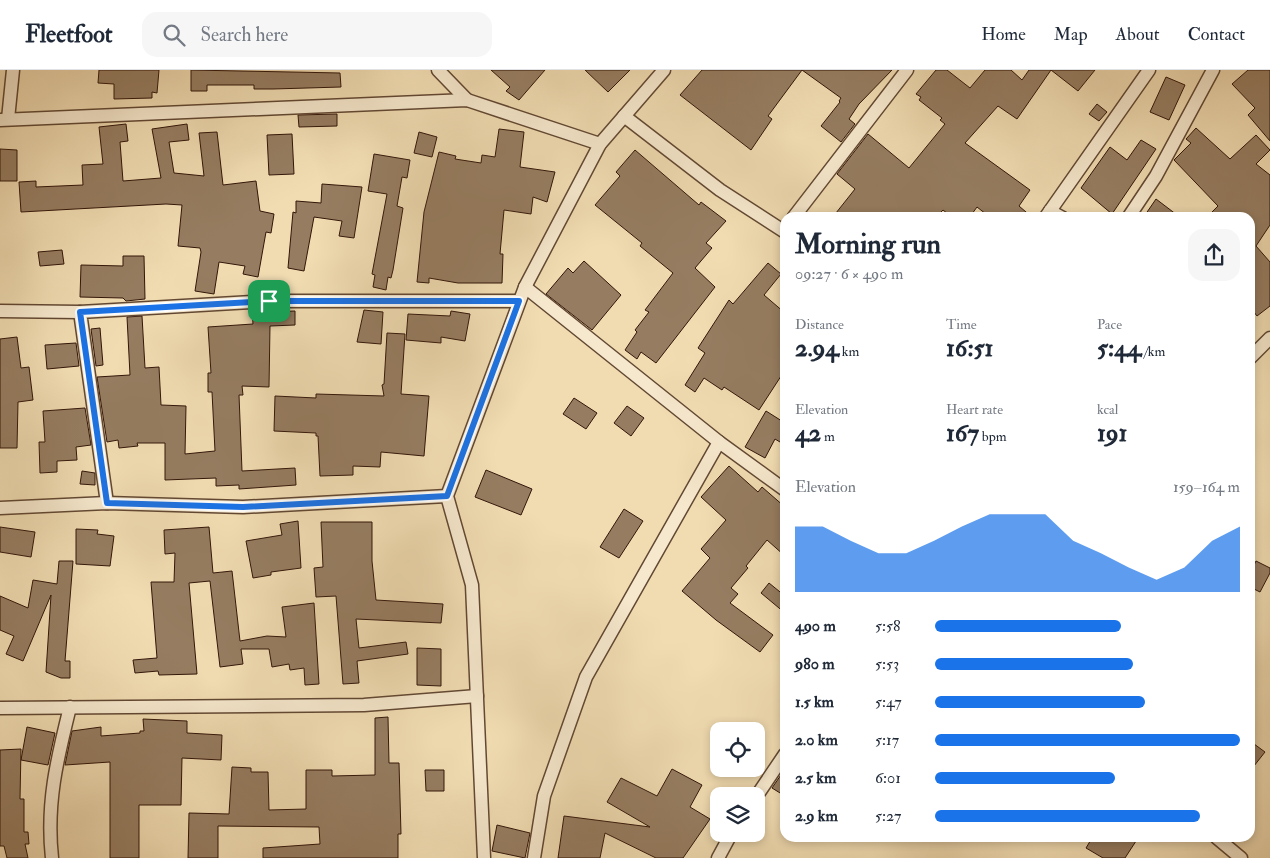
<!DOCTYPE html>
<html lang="en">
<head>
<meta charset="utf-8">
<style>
	:root { --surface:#fff; --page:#f6f6f7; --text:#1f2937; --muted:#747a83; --line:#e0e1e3; --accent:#1a73e8 }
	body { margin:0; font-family:"IM FELL Double Pica",serif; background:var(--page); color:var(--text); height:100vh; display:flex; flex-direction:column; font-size:19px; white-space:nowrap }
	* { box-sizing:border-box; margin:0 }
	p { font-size:16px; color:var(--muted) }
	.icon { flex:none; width:28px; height:28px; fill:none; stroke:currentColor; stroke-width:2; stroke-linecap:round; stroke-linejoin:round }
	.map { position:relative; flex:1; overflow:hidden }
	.side { position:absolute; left:780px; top:142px; width:475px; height:630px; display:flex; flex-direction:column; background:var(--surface); border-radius:15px; box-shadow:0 2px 8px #0003 }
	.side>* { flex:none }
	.buttons { position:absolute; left:710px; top:652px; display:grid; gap:10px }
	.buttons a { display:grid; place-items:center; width:55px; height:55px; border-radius:10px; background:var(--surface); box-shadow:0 2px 8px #0003; font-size:25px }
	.pin { position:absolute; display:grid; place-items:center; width:42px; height:42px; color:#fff; margin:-21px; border-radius:10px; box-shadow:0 2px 8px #0006 }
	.round { display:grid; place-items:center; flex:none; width:52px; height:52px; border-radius:15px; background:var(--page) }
	.headline { display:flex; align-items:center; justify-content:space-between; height:85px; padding:0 15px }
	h1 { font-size:28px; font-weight:700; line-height:38px }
	.stats { display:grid; grid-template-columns:repeat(3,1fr); gap:8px; height:85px; padding:5px 15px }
	.stats div { display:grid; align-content:center }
	.stats b { font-size:25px; font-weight:700 }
	.stats small { font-size:14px; font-weight:400 }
	.stats p { font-size:14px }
	.chart { height:140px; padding:10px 15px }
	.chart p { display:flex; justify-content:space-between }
	.chart svg { width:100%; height:90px; margin-top:5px; fill:var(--accent); opacity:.7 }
	ul { padding:0 15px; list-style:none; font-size:16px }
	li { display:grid; grid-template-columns:80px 60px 1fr; align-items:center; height:38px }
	li i { height:12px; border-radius:6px; background:var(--accent) }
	header { display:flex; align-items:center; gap:30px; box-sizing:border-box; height:70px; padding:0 25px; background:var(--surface); border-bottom:1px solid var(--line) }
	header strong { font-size:24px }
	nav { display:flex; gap:28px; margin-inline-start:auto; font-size:18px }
	.search { width:350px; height:45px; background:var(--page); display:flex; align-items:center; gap:12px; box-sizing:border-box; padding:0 18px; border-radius:15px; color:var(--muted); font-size:19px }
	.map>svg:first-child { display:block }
	.building { fill:#967d61; stroke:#331609 }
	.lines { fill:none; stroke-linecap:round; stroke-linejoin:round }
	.street-casing { stroke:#624833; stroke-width:15 }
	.street { stroke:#f6e8cd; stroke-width:12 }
	.route-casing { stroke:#fff; stroke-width:10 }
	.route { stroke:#1a73e8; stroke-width:6 }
</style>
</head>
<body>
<header>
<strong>Fleetfoot</strong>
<div class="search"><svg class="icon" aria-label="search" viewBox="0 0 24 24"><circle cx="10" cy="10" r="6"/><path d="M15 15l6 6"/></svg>Search here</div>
<nav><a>Home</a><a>Map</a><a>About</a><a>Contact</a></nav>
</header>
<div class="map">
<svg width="1270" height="788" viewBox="0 0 1270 788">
	<rect width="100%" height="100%" fill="#f1dcb2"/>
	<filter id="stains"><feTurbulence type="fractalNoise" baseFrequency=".004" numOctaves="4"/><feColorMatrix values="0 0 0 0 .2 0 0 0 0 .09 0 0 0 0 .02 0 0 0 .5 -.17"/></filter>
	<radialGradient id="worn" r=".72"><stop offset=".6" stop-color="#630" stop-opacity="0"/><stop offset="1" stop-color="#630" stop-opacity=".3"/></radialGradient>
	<g class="building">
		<path d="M99,0H159L157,23L152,22V28L114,29V14L98,13Z"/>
		<path d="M191,0L340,3L341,17L273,19H254V15H207V21H191Z"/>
		<path d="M491,0H545L519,30L506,21L510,17Z"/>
		<path d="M585,0H630L608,22Z"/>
		<path d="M702,0H892L859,34L849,49L855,54L841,72L821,56L840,32L839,31L841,28L802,0L768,46L772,49L751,80L680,25Z"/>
		<path d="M936,0H947L970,18L985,0H1011L1022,10L1029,0H1095L1078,21L1051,0L1017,49L998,36L965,73L1030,120L1019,136L1033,148H991L977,137L969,148H953L943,140L935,148H832L855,119L837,104L868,64L909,98L945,54L940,50L942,48L919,30L921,27L916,24Z"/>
		<path d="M1248,0H1270V71L1248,45L1255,38L1232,14Z"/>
		<path d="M1166,7L1185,15L1169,50L1150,42Z"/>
		<path d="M1097,34L1107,42L1099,51L1089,44Z"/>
		<path d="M337,44V56L299,57L298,45Z"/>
		<path d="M126,54L128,71L120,72L123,111L161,108L152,59L187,54L189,70L169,72L174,103L204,106L199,63L217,62L223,115L256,111L260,141L274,144L271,163L266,162L258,207L243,204L245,196L219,192L214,224L195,221L201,182L200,178L178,176L182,135L166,134L21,142L19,112L36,111V117L83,115L82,95L103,94L99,57Z"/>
		<path d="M1196,58L1230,89L1256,65L1270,80L1256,94L1270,105V155L1256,176L1270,192V236L1257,246L1250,237V148H1206L1218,136L1174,90L1191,73L1186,69Z"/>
		<path d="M499,59L524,62L520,97L555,102L547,132L533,127L531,144L504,140L500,184H503L502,213H458L429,208V213L417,212L424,142L439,82L456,86L455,89L481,93L482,85L495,87Z"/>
		<path d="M419,62L437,67L432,87L414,83Z"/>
		<path d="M292,64L294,104L269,105L267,65Z"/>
		<path d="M1141,70L1156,79L1112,144L1081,118L1110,77L1127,90Z"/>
		<path d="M0,79L17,80V111H0Z"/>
		<path d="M635,80L699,135L701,132L726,151L706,173L712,178L695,198L715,217L656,293L641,282L637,289L625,280L637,262L635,260L649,242L645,240L673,203L640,176L642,173L595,135L620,106L616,102Z"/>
		<path d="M374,84L410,90L407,108L402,107L397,136L403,138L393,200L391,208L388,207L386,220L373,217L375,205L372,204L387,124L368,121Z"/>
		<path d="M322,114L362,117L354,168L339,166L342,151L314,147L304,201L288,198L293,142L296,143V131L321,133Z"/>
		<path d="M1156,129L1181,148H1143Z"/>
		<path d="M62,180L64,194L40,196L38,182Z"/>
		<path d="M123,186H144L145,229L126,231L123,228L80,227L81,195L123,196Z"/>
		<path d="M584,191L621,225L592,260L546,224L568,198L573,203Z"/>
		<path d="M768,193L781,204L764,225L785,243V300L759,340L724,317L722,320L704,308L695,322L685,315L705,283L698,278L729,230L733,234Z"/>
		<path d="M267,239V242L295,241V255L270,256L269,317L242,316L243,325H239L242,401L295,398L296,415L239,419V415L216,416V408L165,410V373H137L138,376L119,378L118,370L107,372L97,307L130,305L127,247L142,246L145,298L159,297L161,335L186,336L185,384L215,381L212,322H208V303H211L208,257L253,254L252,240Z"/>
		<path d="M364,240L383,242L381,274L357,272Z"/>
		<path d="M451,241L470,244L465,271L441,267V273L406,270L408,244L450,246Z"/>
		<path d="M100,258L103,295L96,296L91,259Z"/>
		<path d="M387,263L405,264L401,324L429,326L424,386L381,382L380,397L353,396V405L320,406L318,366H316V363L274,361L275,326L316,328V324L384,326L382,315L384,314Z"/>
		<path d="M17,267L21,298L29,297L33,330L18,332L17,378H0V269Z"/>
		<path d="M76,273L79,296L47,299L45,275Z"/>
		<path d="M574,328L597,343L586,359L563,344Z"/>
		<path d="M627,336L644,348L631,366L614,353Z"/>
		<path d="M85,338L91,375L76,377L77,390L57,391V402L40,403L39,372H45L43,341Z"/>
		<path d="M766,341L785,353V375L775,369L765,388L745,377Z"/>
		<path d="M729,396L758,422L762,417L785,437V486L767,470L746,496L748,498L731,518L738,524L730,533L773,565L760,582L716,550L682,521L710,488L701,479L726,450L701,427Z"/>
		<path d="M486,400L532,419L521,445L475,427Z"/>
		<path d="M82,401L95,403V415L80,414Z"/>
		<path d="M624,439L643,451L619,488L600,477Z"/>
		<path d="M298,451L301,498L271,502V505L253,508L246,471L282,465L280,454Z"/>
		<path d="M321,452H372V491L376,530L443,534L441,553L356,549L359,578L406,572L408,584L357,591L359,613L343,614L336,526L316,527L314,498L323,497Z"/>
		<path d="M0,457L35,462L31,487L0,482Z"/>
		<path d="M209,457L213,503L232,501L240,571L267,566L286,567L282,537L314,533L319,614L305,615L304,598L290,600L289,594L272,597L269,579H241L243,594L220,597L210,511L189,513L197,604L159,605L158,601L135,603L133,590L157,588L151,512H174L175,483L165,484L164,460Z"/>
		<path d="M76,459L98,460L97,464L114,466L110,496L76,494Z"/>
		<path d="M59,491H73L65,591H70V608H61L46,602L51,525L23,591L6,584L14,566L0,560V526L28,538L33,510L57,514Z"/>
		<path d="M1256,491L1270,498V503L1260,522L1250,517V503Z"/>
		<path d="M769,513L785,526V543L761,523Z"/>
		<path d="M417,578L441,579V616L417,615Z"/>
		<path d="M388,647L389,693H399L401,764H398V788H263V778L320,774L319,757L218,756V788H188L189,743L229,744L232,697L251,698V702H268L269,740L306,739V700H332V706L375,705V648Z"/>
		<path d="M143,649L187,651V663L222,665L221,690L182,688L181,735H139V788H110V692L65,695L72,661L101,657V666L140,663V661H144Z"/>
		<path d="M27,657L55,663L48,695L21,690Z"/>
		<path d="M1250,671L1265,682L1250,701Z"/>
		<path d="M21,679L20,729H24V762H28L29,774H25L28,788H7L4,776H0V680Z"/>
		<path d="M672,699L702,715L690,737L710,749L683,788H656L605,763L600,788H558L564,746L650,757L607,732L621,708L657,726Z"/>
		<path d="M785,699V726L772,718Z"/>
		<path d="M425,700H444V721H426Z"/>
		<path d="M497,755L530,763L525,788L492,781Z"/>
		<path d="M1092,768H1138L1125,788H1103L1086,778Z"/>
	</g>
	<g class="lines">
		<defs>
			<g id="street">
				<path d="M438,0L467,30"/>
				<path d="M624,46L720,120L785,162"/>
				<path d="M8,49L13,0"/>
				<path d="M0,50L467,30L600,74"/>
				<path d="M1050,141L1063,148"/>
				<path d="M793,148L907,0"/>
				<path d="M1045,148L1149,0"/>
				<path d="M1128,148L1156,106L1213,0"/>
				<path d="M525,217L719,372L785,420"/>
				<path d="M0,241L80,242"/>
				<path d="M1250,288L1270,268"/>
				<path d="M107,433L80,242L269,231H519"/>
				<path d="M0,438L107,433L243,437L447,426"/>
				<path d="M0,638L364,635L477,626"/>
				<path d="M756,727L785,684"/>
				<path d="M1217,768L1241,788"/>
				<path d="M52,788C46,734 57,689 70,637"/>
				<path d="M484,788L472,515L447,426L525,217L600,74L664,0"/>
				<path d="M534,788L544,726L586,607L719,372"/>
				<path d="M718,788L731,764"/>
			</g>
		</defs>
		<use href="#street" class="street-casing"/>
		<use href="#street" class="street"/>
	</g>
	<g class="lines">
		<defs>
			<path id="route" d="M269,231H519L447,426L243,437L107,433L80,242Z"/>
		</defs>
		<use href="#route" class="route-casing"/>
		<use href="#route" class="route"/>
	</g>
	<rect width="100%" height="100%" filter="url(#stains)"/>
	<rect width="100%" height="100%" fill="url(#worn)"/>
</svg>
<div class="buttons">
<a><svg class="icon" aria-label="locate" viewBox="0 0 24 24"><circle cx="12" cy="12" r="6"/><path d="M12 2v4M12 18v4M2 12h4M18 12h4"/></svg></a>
<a><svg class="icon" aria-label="layers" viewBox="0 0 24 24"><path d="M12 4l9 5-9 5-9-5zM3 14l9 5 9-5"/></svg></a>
</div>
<div class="pin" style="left:269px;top:231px;background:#1e9e55"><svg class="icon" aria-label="arrive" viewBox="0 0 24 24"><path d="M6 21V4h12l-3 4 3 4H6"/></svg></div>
<section class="side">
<div class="headline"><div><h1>Morning run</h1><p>09:27 · 6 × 490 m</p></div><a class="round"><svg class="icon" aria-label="share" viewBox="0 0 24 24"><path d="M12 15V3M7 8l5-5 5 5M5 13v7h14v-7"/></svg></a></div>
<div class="stats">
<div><p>Distance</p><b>2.94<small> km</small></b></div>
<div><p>Time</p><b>16:51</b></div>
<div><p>Pace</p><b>5:44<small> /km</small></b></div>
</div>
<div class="stats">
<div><p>Elevation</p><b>42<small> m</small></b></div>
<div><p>Heart rate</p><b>167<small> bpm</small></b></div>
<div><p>kcal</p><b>191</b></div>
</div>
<div class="chart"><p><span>Elevation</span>159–164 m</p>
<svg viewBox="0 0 160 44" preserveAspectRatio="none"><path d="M0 44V12L10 12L20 19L30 25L40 25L50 19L60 12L70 6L80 6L90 6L100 19L110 25L120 32L130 38L140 32L150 19L160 12V44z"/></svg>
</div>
<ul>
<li><b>490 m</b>5:58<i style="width:61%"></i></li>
<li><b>980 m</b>5:53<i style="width:65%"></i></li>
<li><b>1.5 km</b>5:47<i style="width:69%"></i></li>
<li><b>2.0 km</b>5:17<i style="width:100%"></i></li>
<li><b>2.5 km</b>6:01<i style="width:59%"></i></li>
<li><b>2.9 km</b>5:27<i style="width:87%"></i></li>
</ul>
</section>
</div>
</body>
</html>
